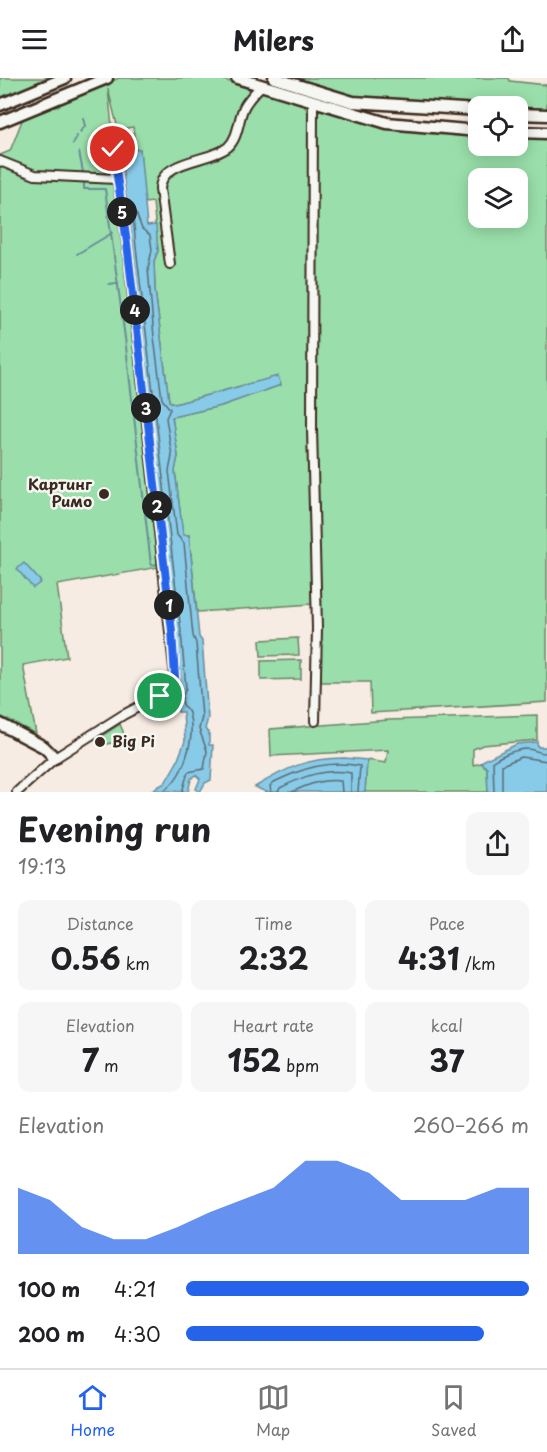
<!DOCTYPE html>
<html lang="en">
<head>
<meta charset="utf-8">
<style>
	:root { --surface:#fff; --page:#f6f6f6; --text:#202124; --muted:#757577; --line:#e0e0e0; --accent:#2563eb }
	body { margin:0; font-family:"Playpen Sans",sans-serif; background:var(--page); color:var(--text); height:100vh; display:flex; flex-direction:column; font-size:22px; white-space:nowrap }
	* { box-sizing:border-box; margin:0 }
	p { font-size:20px; color:var(--muted) }
	.icon { flex:none; width:33px; height:33px; fill:none; stroke:currentColor; stroke-width:2; stroke-linecap:round; stroke-linejoin:round }
	.map { position:relative; height:714px; overflow:hidden }
	.sheet { display:flex; flex-direction:column; background:var(--surface); flex:1 }
	.sheet>* { flex:none }
	.controls { position:absolute; left:468px; top:18px; display:grid; gap:12px }
	.controls a { display:grid; place-items:center; width:60px; height:60px; border-radius:12px; background:var(--surface); box-shadow:0 3px 15px #0003; font-size:30px }
	.pin { position:absolute; display:grid; place-items:center; width:51px; height:51px; color:#fff; margin:-26px; border:3px solid #fff; border-radius:50%; box-shadow:0 2px 6px #0007 }
	.km { position:absolute; width:30px; height:30px; margin:-15px; border-radius:50%; background:#222; color:#fff; font-size:16px; line-height:30px; text-align:center }
	.round { display:grid; place-items:center; flex:none; width:63px; height:63px; border-radius:12px; background:var(--page) }
	.overview { display:flex; align-items:center; justify-content:space-between; height:102px; padding:0 18px }
	h1 { font-size:33px; font-weight:700; line-height:45px }
	.figures { display:grid; grid-template-columns:repeat(3,1fr); gap:9px; height:102px; padding:6px 18px }
	.figures div { display:grid; align-content:center; border-radius:12px; background:var(--page); text-align:center }
	.figures b { font-size:30px; font-weight:700 }
	.figures small { font-size:16px; font-weight:400 }
	.figures p { font-size:16px }
	.chart { height:168px; padding:12px 18px }
	.chart p { display:flex; justify-content:space-between }
	.chart svg { width:100%; height:108px; margin-top:6px; fill:var(--accent); opacity:.7 }
	ul { padding:0 18px; list-style:none; font-size:20px }
	li { display:grid; grid-template-columns:96px 72px 1fr; align-items:center; height:45px }
	li i { height:15px; border-radius:8px; background:var(--accent) }
	header { display:flex; justify-content:space-between; align-items:center; height:78px; padding:0 18px; background:var(--surface); font-size:27px; font-weight:700 }
	.tab-bar { display:flex; justify-content:space-around; align-items:center; height:84px; border-top:2px solid var(--line); background:var(--surface); font-size:16px; color:var(--muted) }
	.tab-bar a { display:grid; justify-items:center; gap:3px }
	.tab-bar .on { color:var(--accent) }
	.map>svg:first-child { display:block }
	.green { fill:#9adfab; stroke:#6a8464; stroke-width:1.5; fill-rule:evenodd }
	.water { fill:#88cbe9; stroke:#698b98; stroke-width:1.5 }
	.lines { fill:none; stroke-linecap:round; stroke-linejoin:round }
	.shore { stroke:#5a6a6f; stroke-width:1.5 }
	.stream { stroke:#698b98; stroke-width:2 }
	.street-casing { stroke:#3b2a1e; stroke-width:12 }
	.secondary-casing { stroke:#3b2a1e; stroke-width:15 }
	.street { stroke:#f6f6f2; stroke-width:8 }
	.secondary { stroke:#f6f6f2; stroke-width:10 }
	.route-casing { stroke:#fff; stroke-width:12 }
	.route { stroke:#2563eb; stroke-width:8 }
	.poi-dot { fill:#3b2a1e; stroke:#f6f6f2; stroke-width:2 }
	.labels { text-anchor:middle; stroke-width:5; stroke-linejoin:round; paint-order:stroke }
	.poi-label { font-size:15px; font-weight:bold; fill:#3b2a1e; stroke:#f6f6f2; text-anchor:end }
</style>
</head>
<body>
<header><svg class="icon" aria-label="menu" viewBox="0 0 24 24"><path d="M4 6h16M4 12h16M4 18h16"/></svg>Milers<svg class="icon" aria-label="share" viewBox="0 0 24 24"><path d="M12 15V3M7 8l5-5 5 5M5 13v7h14v-7"/></svg></header>
<div class="map">
<svg width="547" height="714" viewBox="0 0 547 714">
	<rect width="100%" height="100%" fill="#f7ece3"/>
	<filter id="ink" filterUnits="userSpaceOnUse"><feTurbulence type="fractalNoise" baseFrequency=".0167" numOctaves="2"/><feDisplacementMap in="SourceGraphic" scale="12" xChannelSelector="R" yChannelSelector="G"/><feConvolveMatrix kernelMatrix="1 2 1 2 8 2 1 2 1" color-interpolation-filters="sRGB"/></filter>
	<g filter="url(#ink)">
		<g class="green">
			<path d="M0,0H52L0,22Z"/>
			<path d="M119,0H217L297,24L306,30L309,37L312,526L197,534L189,457L183,458L175,392L178,378L172,339L221,328L281,307L255,304L175,326L169,323L155,212L154,183L158,173L153,124L144,125L140,72H136L133,49L118,51L108,11L159,489L57,507L67,579L23,587L36,656L0,638V77L10,73L23,40Z"/>
			<path d="M287,0H509L510,3L547,7V31L387,22L338,16Z"/>
			<path d="M323,30L393,51L478,57V68H518V58L547,60V624L371,635L370,604H320L315,354L316,35ZM478,100H518V140H478Z"/>
			<path d="M298,560L299,577L261,578L260,562Z"/>
			<path d="M301,582V601L261,602V583Z"/>
			<path d="M537,637V662L483,667L473,671V687L481,685L487,690L488,714H365L367,682L386,685L388,672L271,678L270,651L389,642Z"/>
			<path d="M120,646L126,661L107,666L103,657Z"/>
		</g>
		<g class="water">
			<path d="M127,50L128,63L135,62L136,72L140,71L147,148L156,147L158,173L154,183L155,212L169,323L175,326L278,298L281,307L221,328L172,339L178,378L175,393L183,457H189L199,559L202,563L208,640L205,651L209,655V667H213L211,702L205,705L200,714L196,711L200,701L196,697L191,701L188,714L152,712L165,705L177,684L185,663L183,634H178L176,612L180,611L175,554L118,51Z"/>
			<path d="M24,485L41,504L33,510L17,491Z"/>
			<path d="M537,664L538,669H547V714H488L487,690L481,685L484,682L517,666Z"/>
			<path d="M344,680L367,682L365,714H266L255,709C286,690 307,680 344,680Z"/>
		</g>
		<g class="lines">
			<g class="shore">
				<path d="M161,714C184,702 196,660 189,635C188,632 185,630 184,628C180,622 184,615 186,610L181,554L136,169L133,138L136,135L142,151L150,157L152,172L148,190L154,259L162,321L170,331L166,340L172,378L169,393L177,457L184,465L193,558L196,565L202,639L199,651L207,673L204,691L188,694L182,714"/>
				<path d="M271,714L270,708L274,704C303,690 328,682 360,688L358,714"/>
				<path d="M278,714L280,710C304,698 324,690 351,695V714"/>
				<path d="M292,714C309,706 322,701 341,703L342,714"/>
				<path d="M494,714L493,683C502,677 516,671 527,671C535,671 539,676 547,675"/>
				<path d="M502,714V687L521,679L547,683"/>
			</g>
			<g class="stream">
				<path d="M80,54L85,48L83,40"/>
				<path d="M73,66L77,58"/>
				<path d="M79,74L83,94"/>
				<path d="M84,105V111H105L125,260L151,487L159,486"/>
				<path d="M77,176L112,155"/>
				<path d="M109,206L118,205"/>
			</g>
			<defs>
				<g id="street">
					<path d="M313,23L312,351L317,550L315,643"/>
					<path d="M0,83L35,97L116,101"/>
					<path d="M170,186L160,111C161,81 210,84 228,69C239,59 238,41 244,29C248,21 255,14 262,7"/>
					<path d="M17,714L55,680L123,637L171,612L175,599L127,165L113,71"/>
				</g>
				<g id="secondary">
					<path d="M237,0L387,45L478,53"/>
					<path d="M274,0L353,24L478,32"/>
					<path d="M0,27L65,0"/>
					<path d="M518,36L547,37"/>
					<path d="M0,44L107,0"/>
					<path d="M518,54L547,55"/>
					<path d="M0,646L44,669L55,680"/>
				</g>
			</defs>
			<use href="#street" class="street-casing"/>
			<use href="#secondary" class="secondary-casing"/>
			<use href="#street" class="street"/>
			<use href="#secondary" class="secondary"/>
		</g>
	</g>
	<g class="lines" filter="url(#ink)">
		<defs>
			<path id="route" d="M113,71L127,165L172,553L175,599L171,612L160,618"/>
		</defs>
		<use href="#route" class="route-casing"/>
		<use href="#route" class="route"/>
	</g>
	<g class="poi-dot">
		<circle cx="104" cy="416" r="6"/>
		<circle cx="100" cy="664" r="6"/>
	</g>
	<g class="labels">
		<g class="poi-label">
			<text x="92" y="412">Картинг<tspan x="92" dy="17">Римо</tspan></text>
			<text x="112" y="669" text-anchor="start">Big Pi</text>
		</g>
	</g>
</svg>
<div class="controls">
<a><svg class="icon" aria-label="locate" viewBox="0 0 24 24"><circle cx="12" cy="12" r="6"/><path d="M12 2v4M12 18v4M2 12h4M18 12h4"/></svg></a>
<a><svg class="icon" aria-label="layers" viewBox="0 0 24 24"><path d="M12 4l9 5-9 5-9-5zM3 14l9 5 9-5"/></svg></a>
</div>
<div class="pin" style="left:160px;top:618px;background:#1e9e55"><svg class="icon" aria-label="arrive" viewBox="0 0 24 24"><path d="M6 21V4h12l-3 4 3 4H6"/></svg></div>
<div class="pin" style="left:113px;top:71px;background:#d93025"><svg class="icon" aria-label="check" viewBox="0 0 24 24"><path d="M5 12l5 5 9-10"/></svg></div>
<b class="km" style="left:169px;top:527px">1</b>
<b class="km" style="left:157px;top:428px">2</b>
<b class="km" style="left:146px;top:330px">3</b>
<b class="km" style="left:135px;top:232px">4</b>
<b class="km" style="left:122px;top:134px">5</b>
</div>
<section class="sheet">
<div class="overview"><div><h1>Evening run</h1><p>19:13</p></div><a class="round"><svg class="icon" aria-label="share" viewBox="0 0 24 24"><path d="M12 15V3M7 8l5-5 5 5M5 13v7h14v-7"/></svg></a></div>
<div class="figures">
<div><p>Distance</p><b>0.56<small> km</small></b></div>
<div><p>Time</p><b>2:32</b></div>
<div><p>Pace</p><b>4:31<small> /km</small></b></div>
</div>
<div class="figures">
<div><p>Elevation</p><b>7<small> m</small></b></div>
<div><p>Heart rate</p><b>152<small> bpm</small></b></div>
<div><p>kcal</p><b>37</b></div>
</div>
<div class="chart"><p><span>Elevation</span>260–266 m</p>
<svg viewBox="0 0 160 44" preserveAspectRatio="none"><path d="M0 44V17L10 22L20 33L30 38L40 38L50 33L60 27L70 22L80 17L90 6L100 6L110 11L120 22L130 22L140 22L150 17L160 17V44z"/></svg>
</div>
<ul>
<li><b>100 m</b>4:21<i style="width:100%"></i></li>
<li><b>200 m</b>4:30<i style="width:87%"></i></li>
</ul>
</section>
<nav class="tab-bar">
<a class="on"><svg class="icon" aria-label="home" viewBox="0 0 24 24"><path d="M3 11l9-7 9 7M6 9v11h12V9"/></svg>Home</a>
<a><svg class="icon" aria-label="map" viewBox="0 0 24 24"><path d="M3 6l6-2 6 2 6-2v14l-6 2-6-2-6 2zM9 4v14M15 6v14"/></svg>Map</a>
<a><svg class="icon" aria-label="saved" viewBox="0 0 24 24"><path d="M7 4h10v16l-5-4-5 4z"/></svg>Saved</a>
</nav>
</body>
</html>
